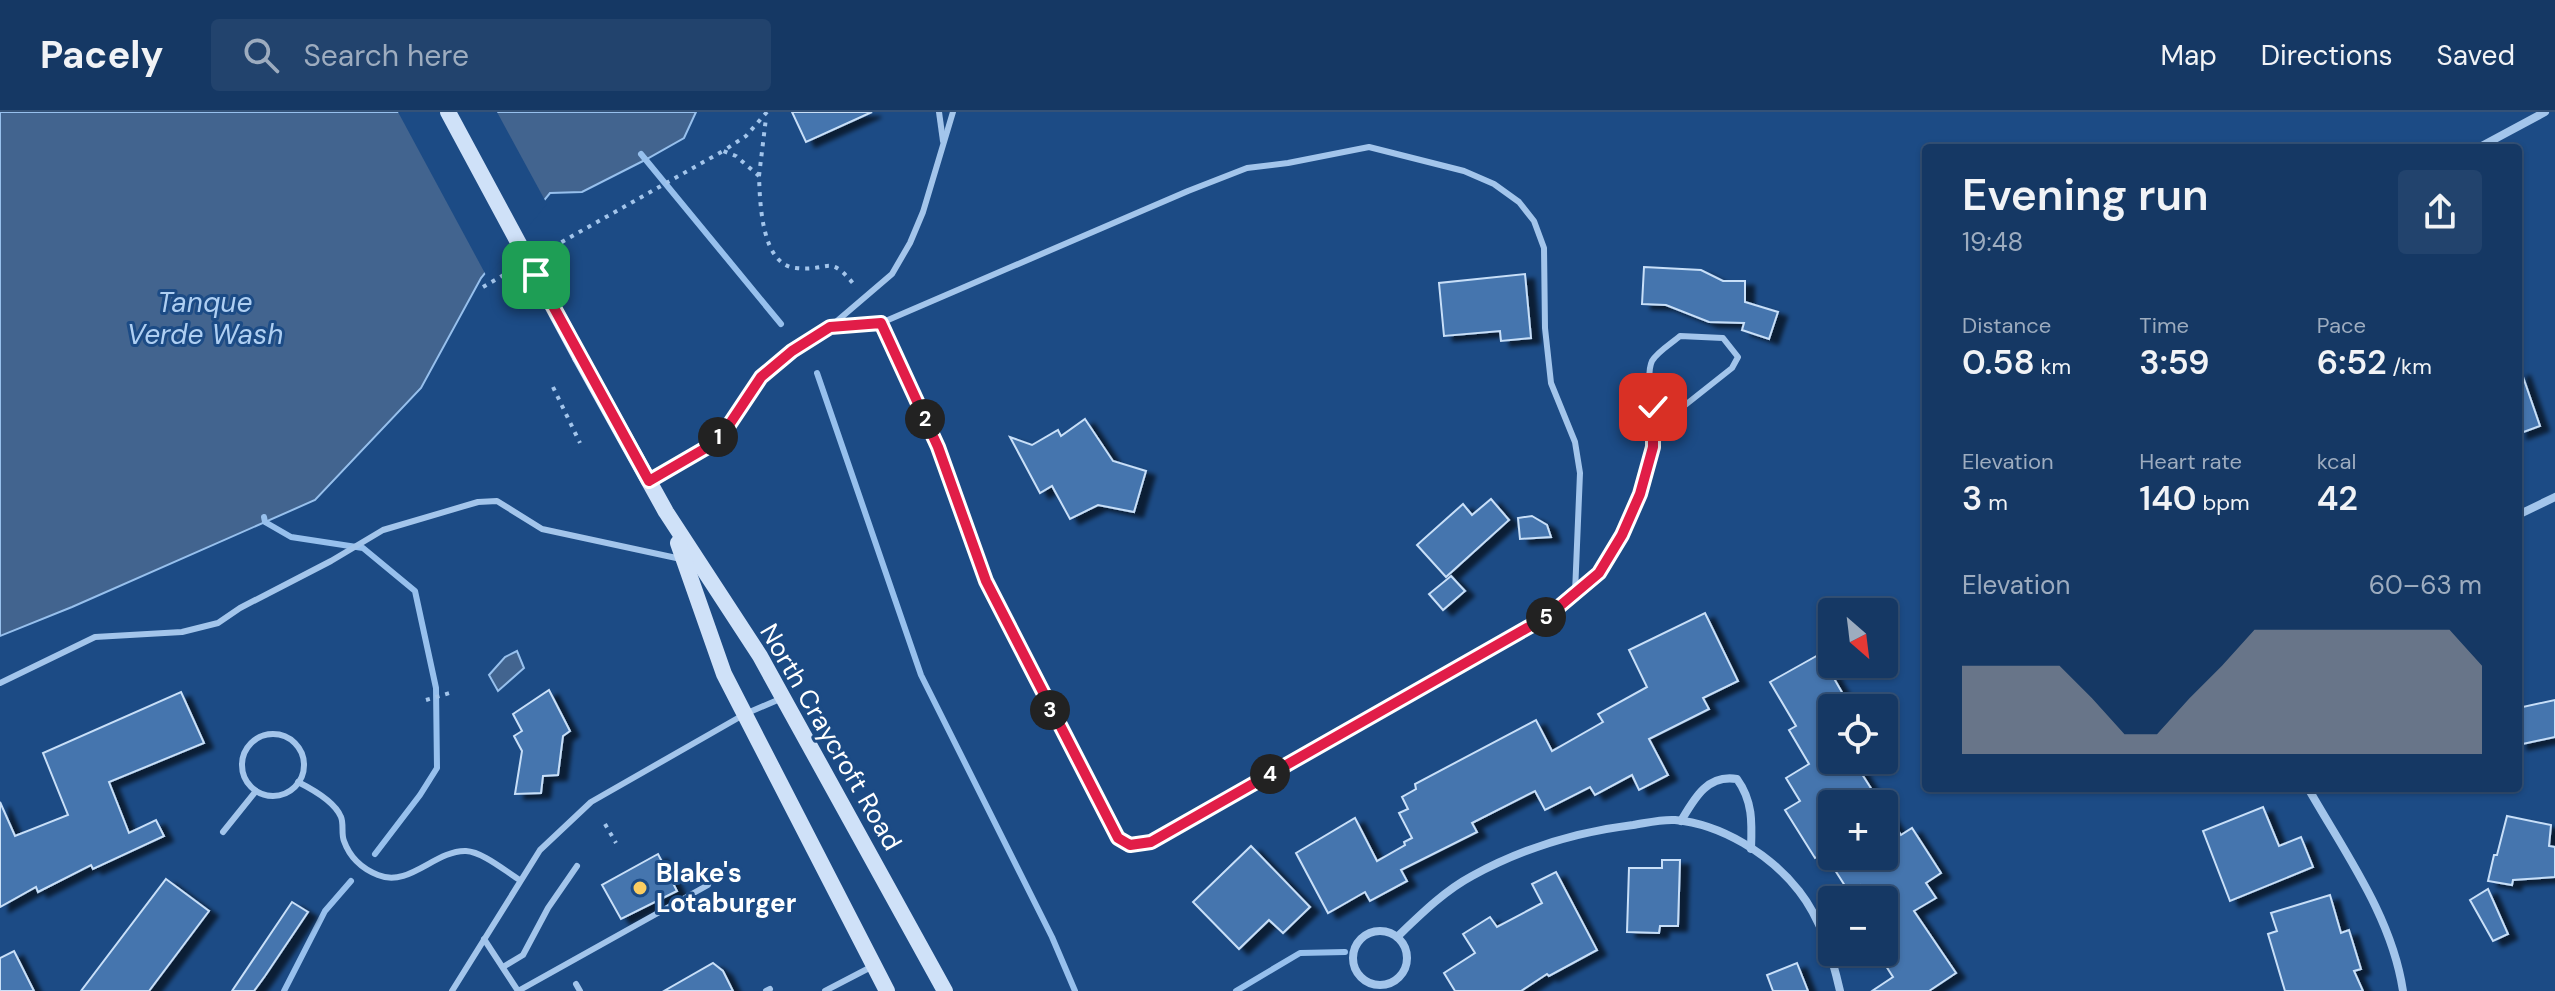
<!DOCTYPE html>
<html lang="en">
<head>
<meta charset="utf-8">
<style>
	:root { --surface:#153864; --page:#22436d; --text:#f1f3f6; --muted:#9dacbf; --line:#345278; --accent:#8c9099 }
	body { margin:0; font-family:"DM Sans",sans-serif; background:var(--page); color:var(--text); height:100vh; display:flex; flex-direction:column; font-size:30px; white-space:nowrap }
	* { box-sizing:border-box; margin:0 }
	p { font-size:26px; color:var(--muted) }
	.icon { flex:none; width:44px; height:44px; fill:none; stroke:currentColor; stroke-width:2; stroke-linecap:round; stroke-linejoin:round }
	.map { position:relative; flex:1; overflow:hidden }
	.side { position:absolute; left:1922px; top:32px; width:600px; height:648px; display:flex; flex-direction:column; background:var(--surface); border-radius:8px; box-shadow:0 2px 6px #0004,0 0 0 2px var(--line) }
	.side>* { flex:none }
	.needle { width:52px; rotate:152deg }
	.fabs { position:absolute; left:1818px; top:486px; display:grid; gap:16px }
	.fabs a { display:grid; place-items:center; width:80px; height:80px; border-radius:8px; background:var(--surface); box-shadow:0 2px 6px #0004,0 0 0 2px var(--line); font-size:40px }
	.pin { position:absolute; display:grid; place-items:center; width:68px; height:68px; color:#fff; margin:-34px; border-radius:16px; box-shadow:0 4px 12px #0006 }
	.km { position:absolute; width:40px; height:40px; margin:-20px; border-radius:50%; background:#222; color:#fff; font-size:22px; line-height:40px; text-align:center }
	.round { display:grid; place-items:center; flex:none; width:84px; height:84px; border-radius:8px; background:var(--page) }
	.head { display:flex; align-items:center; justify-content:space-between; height:136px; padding:0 40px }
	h1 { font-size:44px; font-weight:600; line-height:60px }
	.figures { display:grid; grid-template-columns:repeat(3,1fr); gap:12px; height:136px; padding:8px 40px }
	.figures div { display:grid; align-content:center }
	.figures b { font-size:34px; font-weight:600 }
	.figures small { font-size:22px; font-weight:400 }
	.figures p { font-size:22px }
	.chart { height:224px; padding:16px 40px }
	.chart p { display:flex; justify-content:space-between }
	.chart svg { width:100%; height:144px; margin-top:8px; fill:var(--accent); opacity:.7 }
	header { display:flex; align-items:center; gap:48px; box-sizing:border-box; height:112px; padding:0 40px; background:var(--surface); border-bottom:2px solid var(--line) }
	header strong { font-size:38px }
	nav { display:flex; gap:44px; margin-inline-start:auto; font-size:28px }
	.search { width:560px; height:72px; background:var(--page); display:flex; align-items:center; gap:20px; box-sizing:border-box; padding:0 28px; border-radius:8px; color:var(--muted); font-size:30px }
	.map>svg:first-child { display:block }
	.water { fill:#42648f; stroke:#97c0ed; stroke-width:2 }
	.pier { fill:#1c4b85 }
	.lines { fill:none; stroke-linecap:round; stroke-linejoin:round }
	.stream { stroke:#97c0ed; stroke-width:6 }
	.building { fill:#4475ae; stroke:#c8dff8; stroke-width:2; filter:url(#shadow) }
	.path { stroke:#a3c5eb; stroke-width:4; stroke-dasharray:4 6; stroke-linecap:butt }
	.lane { stroke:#a3c5eb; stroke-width:6 }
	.street { stroke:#a3c5eb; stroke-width:8 }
	.secondary { stroke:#cfe1f8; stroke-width:16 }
	.secondary-bridge { stroke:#cfe1f8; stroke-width:16 }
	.route-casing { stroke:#fff; stroke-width:16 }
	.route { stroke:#e11d48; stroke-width:10 }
	.poi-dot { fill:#fbcd61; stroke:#1c4b85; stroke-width:3 }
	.labels { text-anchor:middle; stroke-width:6; stroke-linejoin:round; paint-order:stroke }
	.street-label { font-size:26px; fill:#fff; stroke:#1c4b85 }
	.poi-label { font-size:26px; font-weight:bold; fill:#fff; stroke:#1c4b85; text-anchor:start }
	.water-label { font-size:28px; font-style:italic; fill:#afcff2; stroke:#1c4b85 }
</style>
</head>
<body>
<header>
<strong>Pacely</strong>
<div class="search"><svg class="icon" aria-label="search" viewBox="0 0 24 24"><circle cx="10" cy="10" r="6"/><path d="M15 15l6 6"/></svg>Search here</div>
<nav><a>Map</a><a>Directions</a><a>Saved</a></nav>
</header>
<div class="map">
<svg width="2555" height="879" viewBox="0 0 2555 879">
	<defs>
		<filter id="shadow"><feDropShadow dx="9" dy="5" stdDeviation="2" flood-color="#0009"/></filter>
	</defs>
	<rect width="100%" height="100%" fill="#1c4b85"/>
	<g class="water">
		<path d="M0,0H696L684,26L645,48L582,80L550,81L481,166L421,276L315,388L72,495L0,524Z"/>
		<path d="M517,539L524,556L498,579L489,563L505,545Z"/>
	</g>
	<path class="pier" d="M398,0H497L547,92L487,165Z"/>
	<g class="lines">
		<g class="stream">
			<path d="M641,42L781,212"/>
			<path d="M817,261L921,563L1052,825L1075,879"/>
			<path d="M264,405L265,410L291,425L363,436L415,479L436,576L437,656L420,683L375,742"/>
			<path d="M284,879L325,799L351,769"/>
			<path d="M1236,879L1300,841L1345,840"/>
		</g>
	</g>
	<g class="building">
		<path d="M792,0H872L806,30Z"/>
		<path d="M1644,155L1701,158L1723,169H1745V190L1778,200L1769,227L1742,218L1744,211L1709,210L1666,193L1642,192Z"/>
		<path d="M1525,162L1531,226L1501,229L1500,219L1444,224L1439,171Z"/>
		<path d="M2521,259L2540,314L2518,322V260Z"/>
		<path d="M1085,307L1113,349L1146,359L1134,400L1098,393L1070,407L1052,374L1040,381L1010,325L1032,333L1058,318L1061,324Z"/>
		<path d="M1491,387L1509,408L1446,465L1417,433L1463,392L1472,403Z"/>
		<path d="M1532,404L1547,413L1551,425L1520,427L1518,406Z"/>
		<path d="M1451,464L1465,479L1443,498L1429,482Z"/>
		<path d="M1705,501L1738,569L1703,586L1709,597L1649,627L1668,663L1639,678L1632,663L1595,683L1590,675L1545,698L1535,679L1472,711L1477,720L1401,758L1407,769L1370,789L1365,780L1328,801L1296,741L1355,706L1377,749L1405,733L1404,730L1412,726L1399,701L1408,697L1402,685L1416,677L1415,672L1536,608L1552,639L1603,610L1598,602L1647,575L1629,538Z"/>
		<path d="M1820,542L1851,596H1832V648H1853L1881,692H1832V736L1815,746L1785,698L1800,689L1786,666L1809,652L1789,618L1796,614L1770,570Z"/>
		<path d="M549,578L570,619L563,624L558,663L543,664L541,681L515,682L522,639L514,624L522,619L513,602Z"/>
		<path d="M181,580L204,631L109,670L129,721L156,708L164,724L93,757L91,753L38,780L36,775L0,795V690L15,724L68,703L43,641Z"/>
		<path d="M2555,588V625L2518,633V596Z"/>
		<path d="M2263,695L2279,734L2301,725L2313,755L2230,789L2203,719Z"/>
		<path d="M1884,697L1901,723L1912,716L1941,761L1926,771L1936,786L1914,799L1956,861L1929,879H1872L1893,865L1884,851V788H1870L1860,773L1849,780L1826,744H1851L1856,752L1868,744H1884Z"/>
		<path d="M2507,704L2551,713L2549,734L2555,735V765L2513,768L2512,773L2488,769L2494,743H2497Z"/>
		<path d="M1251,734L1310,795L1283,821L1269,808L1239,837L1193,790Z"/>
		<path d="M658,742L677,779L621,807L602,773Z"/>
		<path d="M1662,748H1680L1678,814H1660L1659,821L1627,820L1629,756H1662Z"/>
		<path d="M1556,760L1597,838L1549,864L1547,862L1521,879H1455L1444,861L1475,841L1463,822L1490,805L1497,815L1542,791L1532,772Z"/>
		<path d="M166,767L209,799L149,879H81Z"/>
		<path d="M2488,777L2508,822L2493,829L2470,788Z"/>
		<path d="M2330,783L2341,821L2349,818L2361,857L2354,859L2363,879H2285L2268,822L2277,819L2271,801Z"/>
		<path d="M292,790L308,800L265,864L254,879H232Z"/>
		<path d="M14,839L34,879H0V846Z"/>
		<path d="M713,851L723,859L733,879H664Z"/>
		<path d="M1797,851L1808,879H1773L1767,863Z"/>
	</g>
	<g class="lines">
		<g class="path">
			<path d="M767,0L746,24L723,39L736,44L759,64C760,90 761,153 796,156C831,160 828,140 856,175"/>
			<path d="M759,64L766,6"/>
			<path d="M544,140L723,39"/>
			<path d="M483,175L512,158"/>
			<path d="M553,275L580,331"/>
			<path d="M426,588L453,580"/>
			<path d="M605,712L616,731"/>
		</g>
		<g class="lane">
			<path d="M939,0L943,29"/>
			<path d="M881,211L938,335L986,469L1118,726L1130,733L1151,730L1548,504C1565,490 1587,476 1600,459C1624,429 1648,373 1653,335C1657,313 1644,266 1652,249C1657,240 1672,231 1680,224L1723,226L1738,245L1732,256L1684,294L1653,335"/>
			<path d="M830,215L881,211L1188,79L1247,56L1288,51L1369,35L1464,59L1494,72L1519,90L1534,109L1544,136L1545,216L1551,271L1575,330L1580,361L1575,481"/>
			<path d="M652,368L711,333L727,316L761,265L775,251L830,215L892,162L910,131L923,100L953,0"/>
			<path d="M0,571L95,525L182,520L218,511L240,496L331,449L383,418L478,390L497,389L542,417L681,447"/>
			<circle cx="273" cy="653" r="31"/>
			<path d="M298,670C312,677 335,690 341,705C344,712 341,722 344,729C350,746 363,757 378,763C409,776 435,738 466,739C483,740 505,759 520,768"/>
			<path d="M223,720L256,679"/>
			<path d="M484,827L518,879L708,773L710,763"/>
			<path d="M503,855L523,843L548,796L577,754"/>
			<path d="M576,872L580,879"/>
			<path d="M452,879L540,738L591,690L745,602L780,587"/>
			<path d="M766,879L770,877"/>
			<path d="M825,879L873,854"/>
		</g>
		<g class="street">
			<path d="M2478,36L2545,0"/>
			<path d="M2518,403L2555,385"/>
			<path d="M2308,676C2345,741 2392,805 2403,879"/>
			<path d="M1681,709C1694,687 1707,662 1737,667C1753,689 1752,711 1751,737"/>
			<circle cx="1380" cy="846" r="27"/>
			<path d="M1397,825C1420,803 1444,779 1472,764C1523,736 1575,720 1633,713C1646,711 1662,707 1675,708C1721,712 1770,742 1799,779C1821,807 1832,844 1840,879"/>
		</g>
		<g class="secondary">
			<path d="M580,245L666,400L760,544L945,879"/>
			<path d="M678,431L724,562L887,879"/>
		</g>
		<path class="secondary-bridge" d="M448,0L580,245"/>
	</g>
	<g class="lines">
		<defs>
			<path id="route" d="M536,163L649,369L711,333L727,316L761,265L792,239L830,215L881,211L938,335L986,469L1118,726L1130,733L1151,730L1548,504L1599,461L1622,423L1640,382L1653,335V295"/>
		</defs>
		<use href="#route" class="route-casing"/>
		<use href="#route" class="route"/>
	</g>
	<circle class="poi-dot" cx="640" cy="776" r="8"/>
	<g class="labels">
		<g class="street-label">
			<text transform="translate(831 625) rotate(60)" y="9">North Craycroft Road</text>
		</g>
		<g class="poi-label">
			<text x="656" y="770">Blake's<tspan x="656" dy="30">Lotaburger</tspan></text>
		</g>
		<g class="water-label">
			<text x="205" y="200">Tanque<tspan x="205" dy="32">Verde Wash</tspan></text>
		</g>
	</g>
</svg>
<div class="fabs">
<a><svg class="needle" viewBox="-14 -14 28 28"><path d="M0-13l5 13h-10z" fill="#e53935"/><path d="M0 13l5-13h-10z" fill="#9dacbf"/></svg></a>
<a><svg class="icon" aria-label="locate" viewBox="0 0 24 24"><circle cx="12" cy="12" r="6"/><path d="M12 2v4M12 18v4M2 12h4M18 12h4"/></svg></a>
<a>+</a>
<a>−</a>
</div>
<div class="pin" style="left:536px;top:163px;background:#1e9e55"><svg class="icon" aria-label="arrive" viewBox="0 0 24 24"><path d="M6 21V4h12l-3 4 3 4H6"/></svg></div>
<div class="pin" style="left:1653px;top:295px;background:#d93025"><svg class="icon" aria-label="check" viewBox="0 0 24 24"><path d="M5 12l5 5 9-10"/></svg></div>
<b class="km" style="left:718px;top:325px">1</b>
<b class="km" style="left:925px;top:307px">2</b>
<b class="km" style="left:1050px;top:598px">3</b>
<b class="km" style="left:1270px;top:662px">4</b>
<b class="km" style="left:1546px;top:505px">5</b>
<section class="side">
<div class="head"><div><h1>Evening run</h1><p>19:48</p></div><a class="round"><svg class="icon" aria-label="share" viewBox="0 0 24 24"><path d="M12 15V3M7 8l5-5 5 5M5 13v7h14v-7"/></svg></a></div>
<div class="figures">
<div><p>Distance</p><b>0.58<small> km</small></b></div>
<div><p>Time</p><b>3:59</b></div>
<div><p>Pace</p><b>6:52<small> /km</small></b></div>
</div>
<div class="figures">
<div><p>Elevation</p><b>3<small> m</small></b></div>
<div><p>Heart rate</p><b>140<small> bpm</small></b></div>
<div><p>kcal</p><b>42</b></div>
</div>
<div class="chart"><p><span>Elevation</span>60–63 m</p>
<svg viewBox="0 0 160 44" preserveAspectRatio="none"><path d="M0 44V17L10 17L20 17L30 17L40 27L50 38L60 38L70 27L80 17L90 6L100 6L110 6L120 6L130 6L140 6L150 6L160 17V44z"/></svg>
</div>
</section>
</div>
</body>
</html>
